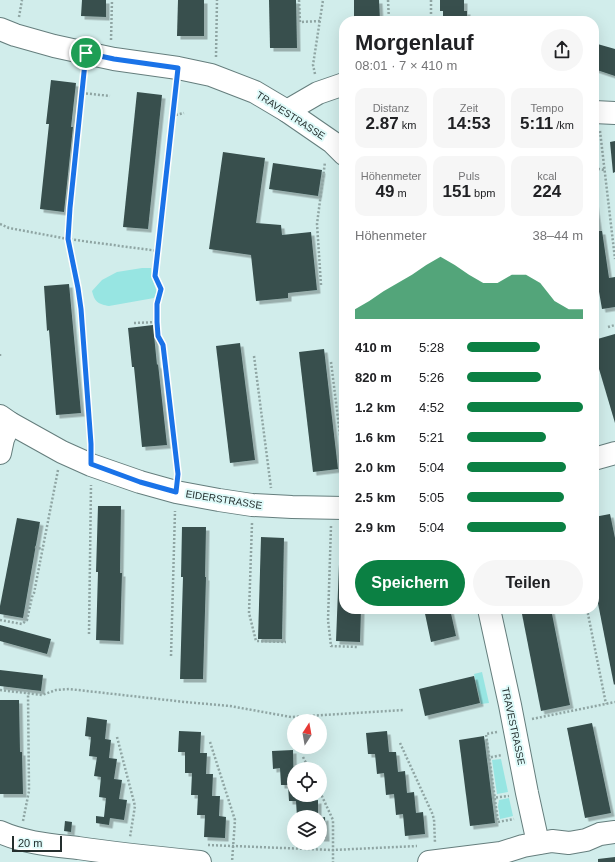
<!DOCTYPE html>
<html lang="de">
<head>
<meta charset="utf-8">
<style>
	:root { --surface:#fff; --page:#f6f6f6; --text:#202124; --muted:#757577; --accent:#0b8043 }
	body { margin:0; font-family:Arial,sans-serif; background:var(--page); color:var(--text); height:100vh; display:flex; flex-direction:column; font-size:15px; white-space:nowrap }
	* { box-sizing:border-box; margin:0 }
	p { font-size:13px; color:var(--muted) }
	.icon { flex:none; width:22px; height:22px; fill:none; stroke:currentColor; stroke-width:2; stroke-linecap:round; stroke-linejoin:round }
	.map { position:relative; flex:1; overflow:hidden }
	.side { position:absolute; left:339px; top:16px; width:260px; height:598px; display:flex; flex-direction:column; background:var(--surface); border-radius:16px; box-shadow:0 4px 16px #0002 }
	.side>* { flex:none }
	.needle { width:26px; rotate:11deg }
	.controls { position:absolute; left:287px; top:714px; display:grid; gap:8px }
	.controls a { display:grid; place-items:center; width:40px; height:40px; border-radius:50%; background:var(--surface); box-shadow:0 4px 16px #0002; font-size:20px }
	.scale { position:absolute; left:12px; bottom:10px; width:50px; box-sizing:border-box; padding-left:4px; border:2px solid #242f2e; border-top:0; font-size:11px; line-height:14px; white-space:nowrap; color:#242f2e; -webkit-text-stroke:3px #defaf9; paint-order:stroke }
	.pin { position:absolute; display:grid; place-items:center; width:34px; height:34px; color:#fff; margin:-17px; border:2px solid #fff; border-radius:50%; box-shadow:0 1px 4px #0007 }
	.round { display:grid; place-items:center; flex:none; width:42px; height:42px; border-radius:21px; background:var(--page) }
	.headline { display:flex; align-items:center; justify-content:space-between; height:68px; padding:0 16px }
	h1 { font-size:22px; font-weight:800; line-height:30px }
	.metrics { display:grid; grid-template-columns:repeat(3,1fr); gap:6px; height:68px; padding:4px 16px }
	.metrics div { display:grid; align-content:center; border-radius:10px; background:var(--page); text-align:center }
	.metrics b { font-size:17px; font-weight:800 }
	.metrics small { font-size:11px; font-weight:400 }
	.metrics p { font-size:11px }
	.chart { height:112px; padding:8px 16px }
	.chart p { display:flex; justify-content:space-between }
	.chart svg { width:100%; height:72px; margin-top:4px; fill:var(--accent); opacity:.7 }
	.cta { display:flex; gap:8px; margin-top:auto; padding:8px 16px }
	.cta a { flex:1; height:46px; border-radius:24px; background:var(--accent); color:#fff; font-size:16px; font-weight:800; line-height:46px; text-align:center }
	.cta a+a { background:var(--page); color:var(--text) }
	ul { padding:0 16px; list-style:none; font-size:13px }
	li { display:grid; grid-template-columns:64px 48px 1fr; align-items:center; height:30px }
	li i { height:10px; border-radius:5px; background:var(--accent) }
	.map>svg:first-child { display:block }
	.green { fill:#97e5e2 }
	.building { fill:#374f4d; filter:url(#shadow) }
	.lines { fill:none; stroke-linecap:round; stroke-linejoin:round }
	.minor-casing { stroke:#657e7d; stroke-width:24 }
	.path { stroke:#8fa5a3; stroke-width:2.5; stroke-dasharray:2 2; stroke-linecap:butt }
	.minor { stroke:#fff; stroke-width:22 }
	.route-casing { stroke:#fff; stroke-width:8 }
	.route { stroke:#1a73e8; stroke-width:5 }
	.labels { text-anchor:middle; stroke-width:4; stroke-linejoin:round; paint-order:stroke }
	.street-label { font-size:10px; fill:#242f2e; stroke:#defaf9 }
</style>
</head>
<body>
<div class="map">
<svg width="615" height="862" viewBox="0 0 615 862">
	<defs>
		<filter id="shadow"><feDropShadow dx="3.5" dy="3.5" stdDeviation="0" flood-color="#0004"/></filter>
	</defs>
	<rect width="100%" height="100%" fill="#d1edeb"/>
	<g class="green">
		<path d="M142,268H151L154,284L157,292L154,298L109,306C99,304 95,303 92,291L102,280L117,272Z"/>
		<path d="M482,672L489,703L481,704L474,674Z"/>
		<path d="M501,759L508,792L497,794L492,760Z"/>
		<path d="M509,798L513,816L500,819L498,806L499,800Z"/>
	</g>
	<g class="building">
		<path d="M82,0H106V17L81,16Z"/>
		<path d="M178,0H204V36H177Z"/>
		<path d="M269,0H296L297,48H270Z"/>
		<path d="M354,0H379L380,21H354Z"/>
		<path d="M440,0H464V11H467V21H443V11H440Z"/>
		<path d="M594,43L615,49V76L594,69Z"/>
		<path d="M51,80L76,83L71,127H73L64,212L40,209L49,124H46Z"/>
		<path d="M137,92L162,95L148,229L123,227Z"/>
		<path d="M615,141V172L613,173L610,142Z"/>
		<path d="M223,152L265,158L256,223L281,225L282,235L311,232L317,290L288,293V298L256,301L251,255L209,249Z"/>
		<path d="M273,163L322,170L318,196L269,189Z"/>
		<path d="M594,203H595L599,231H602L609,278L615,277V307L602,309L597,280H594Z"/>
		<path d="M69,284L81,413L56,415L49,330L47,331L44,286Z"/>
		<path d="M153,325L157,365L158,364L167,445L142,447L134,367H132L128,328Z"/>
		<path d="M615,334V423L594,352V340Z"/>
		<path d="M240,343L255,460L230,463L216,346Z"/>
		<path d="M324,349L338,469L313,472L299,352Z"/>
		<path d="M98,506H121L120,573H122L120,641L96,640L98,572H96Z"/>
		<path d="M610,514L615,538V684L614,685L594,583V517Z"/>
		<path d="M17,518L40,522L23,618L0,614V606Z"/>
		<path d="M182,527H206L205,577H206L203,679H180L183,577H181Z"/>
		<path d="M261,537L284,538L282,639H258Z"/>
		<path d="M340,539H344V609H361L360,642L336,641Z"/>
		<path d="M424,609H450L456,636L431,642Z"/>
		<path d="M521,609H551L570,705L541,711Z"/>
		<path d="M0,625L51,639L47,654L0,641Z"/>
		<path d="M0,670L43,675L41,691L0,686Z"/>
		<path d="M474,676L480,703L425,716L419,689Z"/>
		<path d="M0,700H19L20,752H22L23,794H0Z"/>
		<path d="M87,717L107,720L105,739L111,740L109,758L117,759L114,779L122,780L119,799L127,800L124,820L110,818L109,825L96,823V816L104,817L106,798L99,797L101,777L94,776L97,757L89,756L91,737L85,736Z"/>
		<path d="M592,723L611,813L585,818L567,728Z"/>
		<path d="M179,731L201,732L200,753H207L206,774H213L212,796H220L219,816L226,817L225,838L204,837L205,815H197L198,795H191L192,773H185V752H178Z"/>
		<path d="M387,731L389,752H396L398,772L405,771L407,793L414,792L416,813L423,812L425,834L405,836L403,814L396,815L394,794L386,795L384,773L377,774L375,754H368L366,733Z"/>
		<path d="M484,736L495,823L470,826L459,740Z"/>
		<path d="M293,750L294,795H310V801L318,800V817H297L296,801H289L288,785H281L280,768L273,769L272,751Z"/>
		<path d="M325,817L326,838H320V818Z"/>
		<path d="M65,821L72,822L71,832L64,831Z"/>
		<path d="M615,857V862H598V859Z"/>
	</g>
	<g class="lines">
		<defs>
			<g id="minor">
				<path d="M0,29L15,35L54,46L86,53L114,59L178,68L211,75L255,92L287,111L332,142L344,154"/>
				<path d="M287,111L318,93L344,84"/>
				<path d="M594,112L615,113"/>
				<path d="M0,416L10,423L62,452L91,465L140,482L176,492L219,500L252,505L292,507L344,508"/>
				<path d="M0,453L3,439L10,423"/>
				<path d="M594,459L615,453"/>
				<path d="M489,609L510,705L527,793L538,843"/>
				<path d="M0,832C24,843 52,845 78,848C118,854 159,858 200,862"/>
				<path d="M429,862L501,853L523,846L552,841L569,843L586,840L600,834L615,832"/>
			</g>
		</defs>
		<use href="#minor" class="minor-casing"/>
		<g class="path">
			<path d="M299,0L300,22L320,21"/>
			<path d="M388,0L389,21"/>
			<path d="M431,0V21"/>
			<path d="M19,17L22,0"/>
			<path d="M111,40L112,0"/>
			<path d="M216,57L217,0"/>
			<path d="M594,70V69"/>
			<path d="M84,71L70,208L68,239L78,288L81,309L91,444"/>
			<path d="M315,74L313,65L323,0"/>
			<path d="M82,93L110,96"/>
			<path d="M172,116L184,113"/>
			<path d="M600,131L615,259"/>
			<path d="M594,168L604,170"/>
			<path d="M0,224L9,228L68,239L158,251"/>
			<path d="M321,285L317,224L325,162"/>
			<path d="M157,322V303L161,289L155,276L157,256L176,86"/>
			<path d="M134,323L157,322L158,336L163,345L178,474"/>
			<path d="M608,327L615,325"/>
			<path d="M0,354V357"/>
			<path d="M254,356L271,488"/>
			<path d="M331,362L344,467"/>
			<path d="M252,523L249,613L256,641L286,642"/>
			<path d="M331,526L328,620L331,646L357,647"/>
			<path d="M35,547L42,549"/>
			<path d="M587,609L606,704"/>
			<path d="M0,620L22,624L27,620L32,597L34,593L58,470"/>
			<path d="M89,634L91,485"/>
			<path d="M171,656L175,511"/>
			<path d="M0,690L42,695L56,690L69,689L185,702L230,706L291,717L404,710"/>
			<path d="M532,719L615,702"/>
			<path d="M497,732L486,734L498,822L514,819"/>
			<path d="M117,737L135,806L130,837"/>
			<path d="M210,742L235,820L232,862"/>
			<path d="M400,743L432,813L434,819L435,843"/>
			<path d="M303,757L309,769"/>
			<path d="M487,758L502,755"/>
			<path d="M320,792L333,820V862"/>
			<path d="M492,798L509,796"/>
			<path d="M23,821L29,791L28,693"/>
			<path d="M208,845L333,850L417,846"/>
		</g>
		<use href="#minor" class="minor"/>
	</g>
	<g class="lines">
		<defs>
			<path id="route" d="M86,53L114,59L178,68L155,276L161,289L157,304V322L158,336L163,345L178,474L176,492L140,482L91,464V444L81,309L78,288L68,239L70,208Z"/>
		</defs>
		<use href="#route" class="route-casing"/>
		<use href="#route" class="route"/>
	</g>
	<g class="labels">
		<g class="street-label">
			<text transform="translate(291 115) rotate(33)" y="4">TRAVESTRASSE</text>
			<text transform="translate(224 499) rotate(9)" y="4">EIDERSTRASSE</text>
			<text transform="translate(514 726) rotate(78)" y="4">TRAVESTRASSE</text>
		</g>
	</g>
</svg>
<div class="controls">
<a><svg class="needle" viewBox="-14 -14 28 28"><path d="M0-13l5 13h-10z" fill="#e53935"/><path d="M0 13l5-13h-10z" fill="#757577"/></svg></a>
<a><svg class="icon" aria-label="locate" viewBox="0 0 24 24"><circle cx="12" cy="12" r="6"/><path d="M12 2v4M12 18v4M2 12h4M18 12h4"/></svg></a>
<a><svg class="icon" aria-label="layers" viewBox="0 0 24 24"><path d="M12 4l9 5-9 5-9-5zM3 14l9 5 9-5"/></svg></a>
</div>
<div class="scale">20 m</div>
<div class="pin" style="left:86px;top:53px;background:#1e9e55"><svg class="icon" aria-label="arrive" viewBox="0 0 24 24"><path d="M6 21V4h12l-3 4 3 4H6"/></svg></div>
<section class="side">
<div class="headline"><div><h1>Morgenlauf</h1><p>08:01 · 7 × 410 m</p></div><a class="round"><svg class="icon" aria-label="share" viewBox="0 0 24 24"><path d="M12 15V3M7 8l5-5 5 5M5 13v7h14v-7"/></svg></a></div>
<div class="metrics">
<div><p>Distanz</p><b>2.87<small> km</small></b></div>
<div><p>Zeit</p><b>14:53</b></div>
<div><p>Tempo</p><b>5:11<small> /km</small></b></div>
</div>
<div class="metrics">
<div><p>Höhenmeter</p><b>49<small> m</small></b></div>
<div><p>Puls</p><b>151<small> bpm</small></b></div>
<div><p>kcal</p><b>224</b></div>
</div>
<div class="chart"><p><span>Höhenmeter</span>38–44 m</p>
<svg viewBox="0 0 160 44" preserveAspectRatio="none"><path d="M0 44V38L10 33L20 27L30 22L40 17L50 11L60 6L70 11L80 17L90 22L100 22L110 17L120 17L130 22L140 33L150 38L160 38V44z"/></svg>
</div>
<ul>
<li><b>410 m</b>5:28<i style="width:63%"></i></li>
<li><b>820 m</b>5:26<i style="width:64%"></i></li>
<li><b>1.2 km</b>4:52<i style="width:100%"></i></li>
<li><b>1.6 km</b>5:21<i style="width:68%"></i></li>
<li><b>2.0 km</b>5:04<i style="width:85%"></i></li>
<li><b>2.5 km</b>5:05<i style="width:84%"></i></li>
<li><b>2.9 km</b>5:04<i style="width:85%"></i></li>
</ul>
<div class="cta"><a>Speichern</a><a>Teilen</a></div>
</section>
</div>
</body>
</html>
